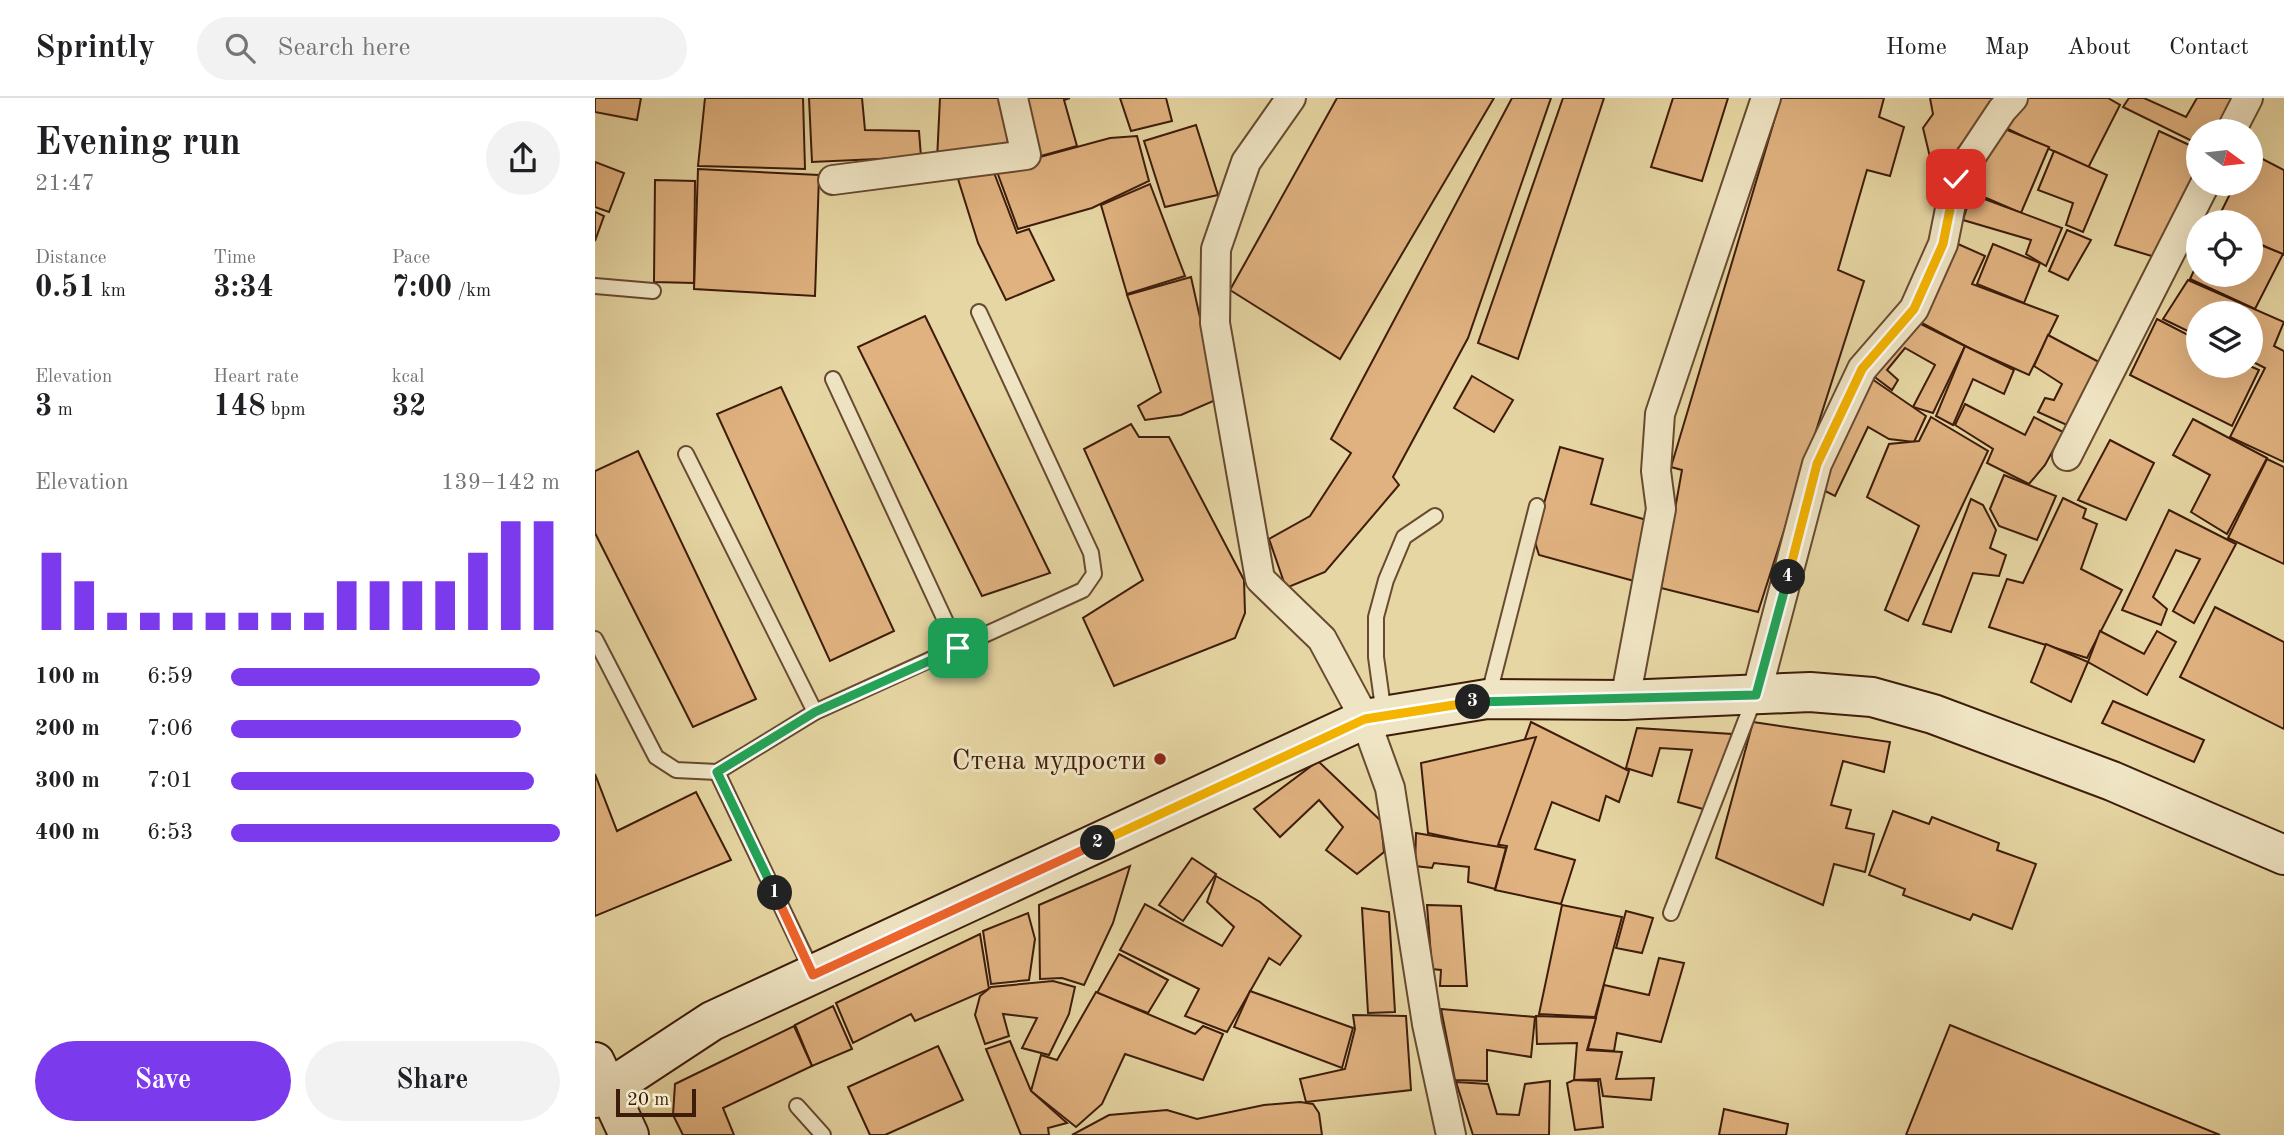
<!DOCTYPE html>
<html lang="en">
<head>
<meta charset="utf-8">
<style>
	:root { --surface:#fff; --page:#f2f2f2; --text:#202124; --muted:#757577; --line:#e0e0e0; --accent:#7c3aed }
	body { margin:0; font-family:"Old Standard TT",serif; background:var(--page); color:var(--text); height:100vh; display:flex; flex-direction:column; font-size:26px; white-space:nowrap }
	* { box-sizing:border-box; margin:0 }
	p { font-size:23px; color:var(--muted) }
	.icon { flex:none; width:38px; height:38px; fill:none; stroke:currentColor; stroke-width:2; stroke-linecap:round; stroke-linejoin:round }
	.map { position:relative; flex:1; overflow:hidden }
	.panel { display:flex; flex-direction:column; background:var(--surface); width:595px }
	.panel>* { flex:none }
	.needle { width:46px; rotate:105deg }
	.fabs { position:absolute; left:1591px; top:21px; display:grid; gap:14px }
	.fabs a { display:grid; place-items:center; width:77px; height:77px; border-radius:50%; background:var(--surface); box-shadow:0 7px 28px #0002; font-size:35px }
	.scale { position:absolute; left:21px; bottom:18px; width:80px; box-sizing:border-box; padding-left:7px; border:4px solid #3d1c0a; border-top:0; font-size:19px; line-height:24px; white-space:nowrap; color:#3d1c0a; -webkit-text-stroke:5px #efe4c3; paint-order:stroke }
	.pin { position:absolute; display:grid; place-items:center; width:60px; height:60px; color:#fff; margin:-30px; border-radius:14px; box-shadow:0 4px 10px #0006 }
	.km { position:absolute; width:35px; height:35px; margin:-18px; border-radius:50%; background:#222; color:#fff; font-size:19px; line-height:35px; text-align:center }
	.round { display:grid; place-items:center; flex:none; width:74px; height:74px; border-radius:37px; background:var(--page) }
	.headline { display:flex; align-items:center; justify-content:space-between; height:119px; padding:0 35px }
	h1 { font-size:38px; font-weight:800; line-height:52px }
	.metrics { display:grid; grid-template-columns:repeat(3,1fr); gap:10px; height:119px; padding:7px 35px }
	.metrics div { display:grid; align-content:center }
	.metrics b { font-size:30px; font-weight:800 }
	.metrics small { font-size:19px; font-weight:400 }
	.metrics p { font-size:19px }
	.chart { height:196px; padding:14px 35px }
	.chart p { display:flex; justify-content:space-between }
	.chart svg { width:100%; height:126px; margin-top:7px; stroke:var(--accent); stroke-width:6 }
	.button { display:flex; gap:14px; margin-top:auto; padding:14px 35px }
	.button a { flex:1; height:80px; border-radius:42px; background:var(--accent); color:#fff; font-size:28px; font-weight:800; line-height:80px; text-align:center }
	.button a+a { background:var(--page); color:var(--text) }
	ul { padding:0 35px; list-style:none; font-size:23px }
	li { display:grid; grid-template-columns:112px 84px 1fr; align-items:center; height:52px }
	li i { height:18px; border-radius:9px; background:var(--accent) }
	header { display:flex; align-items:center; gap:42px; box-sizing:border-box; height:98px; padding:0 35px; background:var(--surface); border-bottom:2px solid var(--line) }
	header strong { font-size:33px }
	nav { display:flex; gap:38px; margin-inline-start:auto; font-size:24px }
	.search { width:490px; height:63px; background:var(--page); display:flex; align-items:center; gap:18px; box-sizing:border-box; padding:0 24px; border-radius:38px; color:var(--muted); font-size:26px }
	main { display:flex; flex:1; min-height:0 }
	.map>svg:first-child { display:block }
	.building { fill:#e0b280; stroke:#3d1c0a; stroke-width:2 }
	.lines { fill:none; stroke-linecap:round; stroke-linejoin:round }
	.lane-casing { stroke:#674a30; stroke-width:18 }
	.street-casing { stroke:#674a30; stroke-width:32 }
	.secondary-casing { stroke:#3d1c0a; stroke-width:42 }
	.lane { stroke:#efe4c3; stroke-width:14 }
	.street { stroke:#efe4c3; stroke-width:28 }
	.secondary { stroke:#efe4c3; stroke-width:38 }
	.split-1-casing { stroke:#fff; stroke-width:14 }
	.split-2-casing { stroke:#fff; stroke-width:14 }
	.split-3-casing { stroke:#fff; stroke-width:14 }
	.split-4-casing { stroke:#fff; stroke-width:14 }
	.split-5-casing { stroke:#fff; stroke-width:14 }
	.split-1 { stroke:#22a559; stroke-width:9 }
	.split-2 { stroke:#f0652b; stroke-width:9 }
	.split-3 { stroke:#f5b400; stroke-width:9 }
	.split-4 { stroke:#22a559; stroke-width:9 }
	.split-5 { stroke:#f5b400; stroke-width:9 }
	.poi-dot { fill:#8f2418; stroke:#efe4c3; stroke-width:2.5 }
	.labels { text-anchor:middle; stroke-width:6; stroke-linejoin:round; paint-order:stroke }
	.poi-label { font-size:28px; fill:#3d1c0a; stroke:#efe4c3; text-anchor:end }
</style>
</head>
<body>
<header>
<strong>Sprintly</strong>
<div class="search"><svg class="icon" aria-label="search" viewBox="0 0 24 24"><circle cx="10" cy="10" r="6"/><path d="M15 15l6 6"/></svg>Search here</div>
<nav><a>Home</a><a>Map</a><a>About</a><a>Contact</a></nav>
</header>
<main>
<section class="panel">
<div class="headline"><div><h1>Evening run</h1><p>21:47</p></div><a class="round"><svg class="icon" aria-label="share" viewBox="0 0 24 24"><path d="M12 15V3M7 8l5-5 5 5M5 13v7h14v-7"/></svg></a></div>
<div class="metrics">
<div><p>Distance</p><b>0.51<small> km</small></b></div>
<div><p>Time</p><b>3:34</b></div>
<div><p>Pace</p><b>7:00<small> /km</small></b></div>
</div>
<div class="metrics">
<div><p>Elevation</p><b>3<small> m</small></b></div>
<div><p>Heart rate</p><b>148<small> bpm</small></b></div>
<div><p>kcal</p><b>32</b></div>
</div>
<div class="chart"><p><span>Elevation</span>139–142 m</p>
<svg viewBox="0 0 160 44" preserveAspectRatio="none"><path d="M5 44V17M15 44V27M25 44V38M35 44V38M45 44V38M55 44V38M65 44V38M75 44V38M85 44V38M95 44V27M105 44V27M115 44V27M125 44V27M135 44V17M145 44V6M155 44V6"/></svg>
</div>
<ul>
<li><b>100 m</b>6:59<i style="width:94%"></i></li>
<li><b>200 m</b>7:06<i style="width:88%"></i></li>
<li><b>300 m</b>7:01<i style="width:92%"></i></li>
<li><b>400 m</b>6:53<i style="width:100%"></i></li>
</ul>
<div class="button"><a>Save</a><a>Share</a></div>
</section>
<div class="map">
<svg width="1689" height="1037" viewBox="0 0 1689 1037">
	<rect width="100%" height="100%" fill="#e6d6a3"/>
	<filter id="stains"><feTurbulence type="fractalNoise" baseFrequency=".00286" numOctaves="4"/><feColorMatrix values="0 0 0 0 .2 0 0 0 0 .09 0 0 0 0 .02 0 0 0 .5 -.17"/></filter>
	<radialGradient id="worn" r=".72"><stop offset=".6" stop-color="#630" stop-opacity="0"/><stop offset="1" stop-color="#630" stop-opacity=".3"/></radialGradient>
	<g class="building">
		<path d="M0,0H46L42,22L0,14Z"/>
		<path d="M110,0H208L210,71L103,68Z"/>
		<path d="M214,0H267L270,32L324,33L326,59L217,64Z"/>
		<path d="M345,0H411L413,57L342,62Z"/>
		<path d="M431,0H475L469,2L482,48L446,58Z"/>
		<path d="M525,0H571L577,23L536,33Z"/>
		<path d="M742,0H899L745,261L635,192Z"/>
		<path d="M917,0H956L873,240L798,379L804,387L730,474L691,490L674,441L715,418L756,355L736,341Z"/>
		<path d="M968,0H1009L923,261L883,245Z"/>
		<path d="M1078,0H1133L1107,83L1056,69Z"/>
		<path d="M1186,0H1289L1284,19L1309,29L1295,78L1272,72L1243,172L1269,183L1163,514L1066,490L1087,372L1076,369Z"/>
		<path d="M1335,0H1398L1400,3L1340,80L1328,30L1338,16Z"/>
		<path d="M1432,0H1513L1525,7L1493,70L1407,28Z"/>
		<path d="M1534,0H1549L1591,19L1602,0H1644L1627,33H1603V46L1528,9Z"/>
		<path d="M601,27L623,97L570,109L549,43Z"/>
		<path d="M1405,29L1454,49L1426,115L1375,93Z"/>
		<path d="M1564,33L1603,51V78L1560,159L1520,147Z"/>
		<path d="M542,38L554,83L497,110L423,131L401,71L515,40Z"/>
		<path d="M1459,53L1512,77L1488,134L1471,127L1478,105L1443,92Z"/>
		<path d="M1656,55L1689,72V157L1656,142V124H1621L1640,86H1656Z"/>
		<path d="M0,64L29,75L14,114L0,109Z"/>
		<path d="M103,71L224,77L220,198L99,191Z"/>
		<path d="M398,72L422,135L434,131L459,182L411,202L383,145L363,81Z"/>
		<path d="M60,82L100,83L99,185L59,184Z"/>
		<path d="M555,86L590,178L532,196L506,107Z"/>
		<path d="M1376,96L1467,130L1451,168L1431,156L1436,142L1368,122Z"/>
		<path d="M0,114L9,118L0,143Z"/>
		<path d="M1472,132L1496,142L1473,182L1454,173Z"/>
		<path d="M1656,143L1688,156L1660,211L1595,181L1603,164V177H1656Z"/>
		<path d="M1363,146L1390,158L1377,186L1463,218L1434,277L1376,251L1323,223Z"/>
		<path d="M1398,146L1445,165L1429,205L1382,186Z"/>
		<path d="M596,179L623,301L586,317L550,322L543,308L566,294L532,197Z"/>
		<path d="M1593,182L1689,224L1679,248L1689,253V364L1635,339L1670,270L1656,263V215H1603V238L1568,221Z"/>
		<path d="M330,218L455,475L387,498L263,249Z"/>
		<path d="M1562,221L1603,242V268H1655L1664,272L1637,328L1535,277Z"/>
		<path d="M1320,223L1370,248L1338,315L1318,309L1340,267L1310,250L1292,272L1303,282L1297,292L1277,277Z"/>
		<path d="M1453,237L1504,264L1474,328L1443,314L1450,300L1459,302L1467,286L1439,268Z"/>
		<path d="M1370,248L1419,272L1409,296L1378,281L1358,327L1341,318Z"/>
		<path d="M877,278L918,302L899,334L859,310Z"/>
		<path d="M1274,279L1331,318L1319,344L1294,341L1273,329L1240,398L1222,389Z"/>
		<path d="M186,289L299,533L235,563L122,316Z"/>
		<path d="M1370,306L1430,337L1439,319L1468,334L1450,367L1434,386L1392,365L1398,351L1360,327Z"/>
		<path d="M1336,319L1393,353L1313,523L1290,512L1324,428L1272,399L1294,346L1324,343Z"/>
		<path d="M1598,321L1672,360L1632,436L1596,414L1615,377L1578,357Z"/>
		<path d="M536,326L544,339H574L649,482L650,515L640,540L519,588L488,520L548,482L489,351Z"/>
		<path d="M1515,342L1559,365L1531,422L1483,402Z"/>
		<path d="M965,349L1008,361L996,406L1055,423L1039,483L944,457L939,441Z"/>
		<path d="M43,353L161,601L98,629L0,435V373Z"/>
		<path d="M1672,361L1689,369V466L1633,440Z"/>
		<path d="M1409,377L1461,398L1442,442L1404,428L1395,411Z"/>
		<path d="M1468,400L1491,411L1488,420L1502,426L1486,471L1527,492L1492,560L1394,529L1412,481L1428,485Z"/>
		<path d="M1376,401L1388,407L1401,432L1395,450L1411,457L1404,478L1378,475L1356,534L1328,526Z"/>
		<path d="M1574,412L1641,446L1599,525L1578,513L1605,461L1581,452L1558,499L1572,511L1566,527L1527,512Z"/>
		<path d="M1620,509L1689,544V631L1585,579Z"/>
		<path d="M1505,533L1549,556L1562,533L1581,544L1552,597L1493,564Z"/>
		<path d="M1451,546L1493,564L1476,604L1436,584Z"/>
		<path d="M1518,603L1609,642L1599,664L1507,625Z"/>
		<path d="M936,624L1034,673L1024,704L1011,698L1004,723L957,704L940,751L980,762L966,806L900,792L912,748L893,745Z"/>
		<path d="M1158,624L1295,644L1289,674L1248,663L1236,707L1256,712L1251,730L1279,736L1270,774L1239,766L1228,807L1121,760Z"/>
		<path d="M1042,630L1137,636L1115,713L1083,704L1097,652L1065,650L1057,678L1031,670Z"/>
		<path d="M941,639L902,750L833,735L826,665Z"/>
		<path d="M723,663L786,723L789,754L762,776L731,752L748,729L724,702L685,739L659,711Z"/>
		<path d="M0,676L22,733L101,694L136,762L0,818Z"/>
		<path d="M1298,713L1334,726L1337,719L1404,745L1402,752L1441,766L1417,831L1378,816L1375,822L1308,797L1310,791L1274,777Z"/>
		<path d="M821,735L911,750L900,791L873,784L874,769L839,765L837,770L820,768Z"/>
		<path d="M597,760L621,776L588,823L564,807Z"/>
		<path d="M535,768L518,825L489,887L467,880L445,881L444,807Z"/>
		<path d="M621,778L665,804L706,838L685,867L674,860L632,934L590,918L604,891L525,852L550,806L627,848L639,829L612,804Z"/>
		<path d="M832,807L866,808L872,888H845L846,872L837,871Z"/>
		<path d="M967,807L1027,819L1000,919L944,916Z"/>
		<path d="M767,810L794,814L800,914L773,915Z"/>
		<path d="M1031,813L1058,820L1047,855L1021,850Z"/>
		<path d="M433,815L440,841L434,882L396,886L388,833Z"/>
		<path d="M385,836L394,891L320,923L316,916L258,945L241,905Z"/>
		<path d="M524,856L573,882L553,915L502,895Z"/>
		<path d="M1064,860L1089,865L1066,944L1022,935L1019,953L993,951L1009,887L1054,897Z"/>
		<path d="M458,883L480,889L474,916L454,957L427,950L442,920L408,916L414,938L390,946L380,917L385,898L396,889Z"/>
		<path d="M655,893L758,930L747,970L639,929Z"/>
		<path d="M501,894L600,936L608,928L628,936L608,982L530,956L507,1006L481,1029L436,993L446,957L462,962Z"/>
		<path d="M238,908L257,951L217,968L200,927Z"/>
		<path d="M846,911L940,919L936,959L892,952V983L860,982Z"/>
		<path d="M758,917L811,918L816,992L711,1004L705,981L750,971L760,931Z"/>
		<path d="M941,918L1001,920L992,952L1027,954L1021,981L1059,980L1056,1002L1008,998L1005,981L979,982L982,945L942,946Z"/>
		<path d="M1355,927L1625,1037H1311Z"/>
		<path d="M199,928L217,968L128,1010L139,1037H88L78,1017L80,986Z"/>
		<path d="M415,943L436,993L472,1025L453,1030L454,1037H426L391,951Z"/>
		<path d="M343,948L368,1002L290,1037H275L253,989Z"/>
		<path d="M979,982L1003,983L1008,1029L980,1032L972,985Z"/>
		<path d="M955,983L954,1037H878L861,984L893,986L902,1016L924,1017L930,986Z"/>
		<path d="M705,1004L718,1006L724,1015L727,1037H477L514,1017L572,1012L602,1021L669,1007Z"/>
		<path d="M1129,1011L1193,1026L1191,1037H1124Z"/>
	</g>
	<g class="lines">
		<defs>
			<g id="lane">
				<path d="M0,188L58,193"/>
				<path d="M238,281L363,550"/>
				<path d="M91,356L220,614"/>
				<path d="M0,541L61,659L81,672L122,674L220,614L488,492L499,476L496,455L384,214"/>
				<path d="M893,600L942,408"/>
				<path d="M789,617L781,559V519L791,482L809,439L840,418"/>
				<path d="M122,674L218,875"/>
				<path d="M1076,815L1159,601"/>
				<path d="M202,1008L228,1037"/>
			</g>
			<g id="street">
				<path d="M696,0L651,64L621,151L620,225L665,481L727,541L770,621L795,690L832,926L856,1037"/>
				<path d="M1636,33L1653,0"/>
				<path d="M238,82L431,57L418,0"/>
				<path d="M1472,358L1610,86"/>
				<path d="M1161,597L1222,366L1267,271L1319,211L1348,146L1361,81L1407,12L1418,0"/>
				<path d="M1030,602L1066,411L1061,373L1065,316L1171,0"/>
			</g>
			<g id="secondary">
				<path d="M0,964L34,1037"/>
				<path d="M0,1000L117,923L770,621L892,601L1030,602L1215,594L1277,599L1338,616L1517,683L1689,757"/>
			</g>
		</defs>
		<use href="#lane" class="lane-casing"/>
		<use href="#street" class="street-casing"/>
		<use href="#secondary" class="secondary-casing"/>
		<use href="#lane" class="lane"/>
		<use href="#street" class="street"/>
		<use href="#secondary" class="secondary"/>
	</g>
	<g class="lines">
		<defs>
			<path id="split-1" d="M180,795L122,674L220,614L363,550"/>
			<path id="split-2" d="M180,795L218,877L503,745"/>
			<path id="split-3" d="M503,745L770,621L878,604"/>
			<path id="split-4" d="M878,604L1161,597L1193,479"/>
			<path id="split-5" d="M1193,479L1222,366L1267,271L1319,211L1348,146L1361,81"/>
		</defs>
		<use href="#split-1" class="split-1-casing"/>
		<use href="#split-2" class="split-2-casing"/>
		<use href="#split-3" class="split-3-casing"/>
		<use href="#split-4" class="split-4-casing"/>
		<use href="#split-5" class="split-5-casing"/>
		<use href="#split-1" class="split-1"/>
		<use href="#split-2" class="split-2"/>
		<use href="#split-3" class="split-3"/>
		<use href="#split-4" class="split-4"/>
		<use href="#split-5" class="split-5"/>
	</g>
	<circle class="poi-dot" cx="565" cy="661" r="7"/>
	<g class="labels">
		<g class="poi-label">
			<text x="551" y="671">Стена мудрости</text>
		</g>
	</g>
	<rect width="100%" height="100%" filter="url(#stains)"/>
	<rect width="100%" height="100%" fill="url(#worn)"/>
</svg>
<div class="fabs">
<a><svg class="needle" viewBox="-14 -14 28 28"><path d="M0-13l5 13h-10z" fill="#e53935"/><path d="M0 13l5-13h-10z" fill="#757577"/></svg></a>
<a><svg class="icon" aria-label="locate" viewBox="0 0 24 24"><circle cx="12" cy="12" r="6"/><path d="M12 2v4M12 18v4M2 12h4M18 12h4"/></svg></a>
<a><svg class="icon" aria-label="layers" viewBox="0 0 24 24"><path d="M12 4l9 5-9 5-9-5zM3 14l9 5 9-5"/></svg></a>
</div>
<div class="scale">20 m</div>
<div class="pin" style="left:363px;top:550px;background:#1e9e55"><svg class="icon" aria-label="arrive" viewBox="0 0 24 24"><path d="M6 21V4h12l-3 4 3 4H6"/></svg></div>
<div class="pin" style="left:1361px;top:81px;background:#d93025"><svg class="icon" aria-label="check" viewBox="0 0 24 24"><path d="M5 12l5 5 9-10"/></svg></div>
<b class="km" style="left:180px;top:795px">1</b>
<b class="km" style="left:503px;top:745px">2</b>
<b class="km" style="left:878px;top:604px">3</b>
<b class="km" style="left:1193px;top:479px">4</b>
</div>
</main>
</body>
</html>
